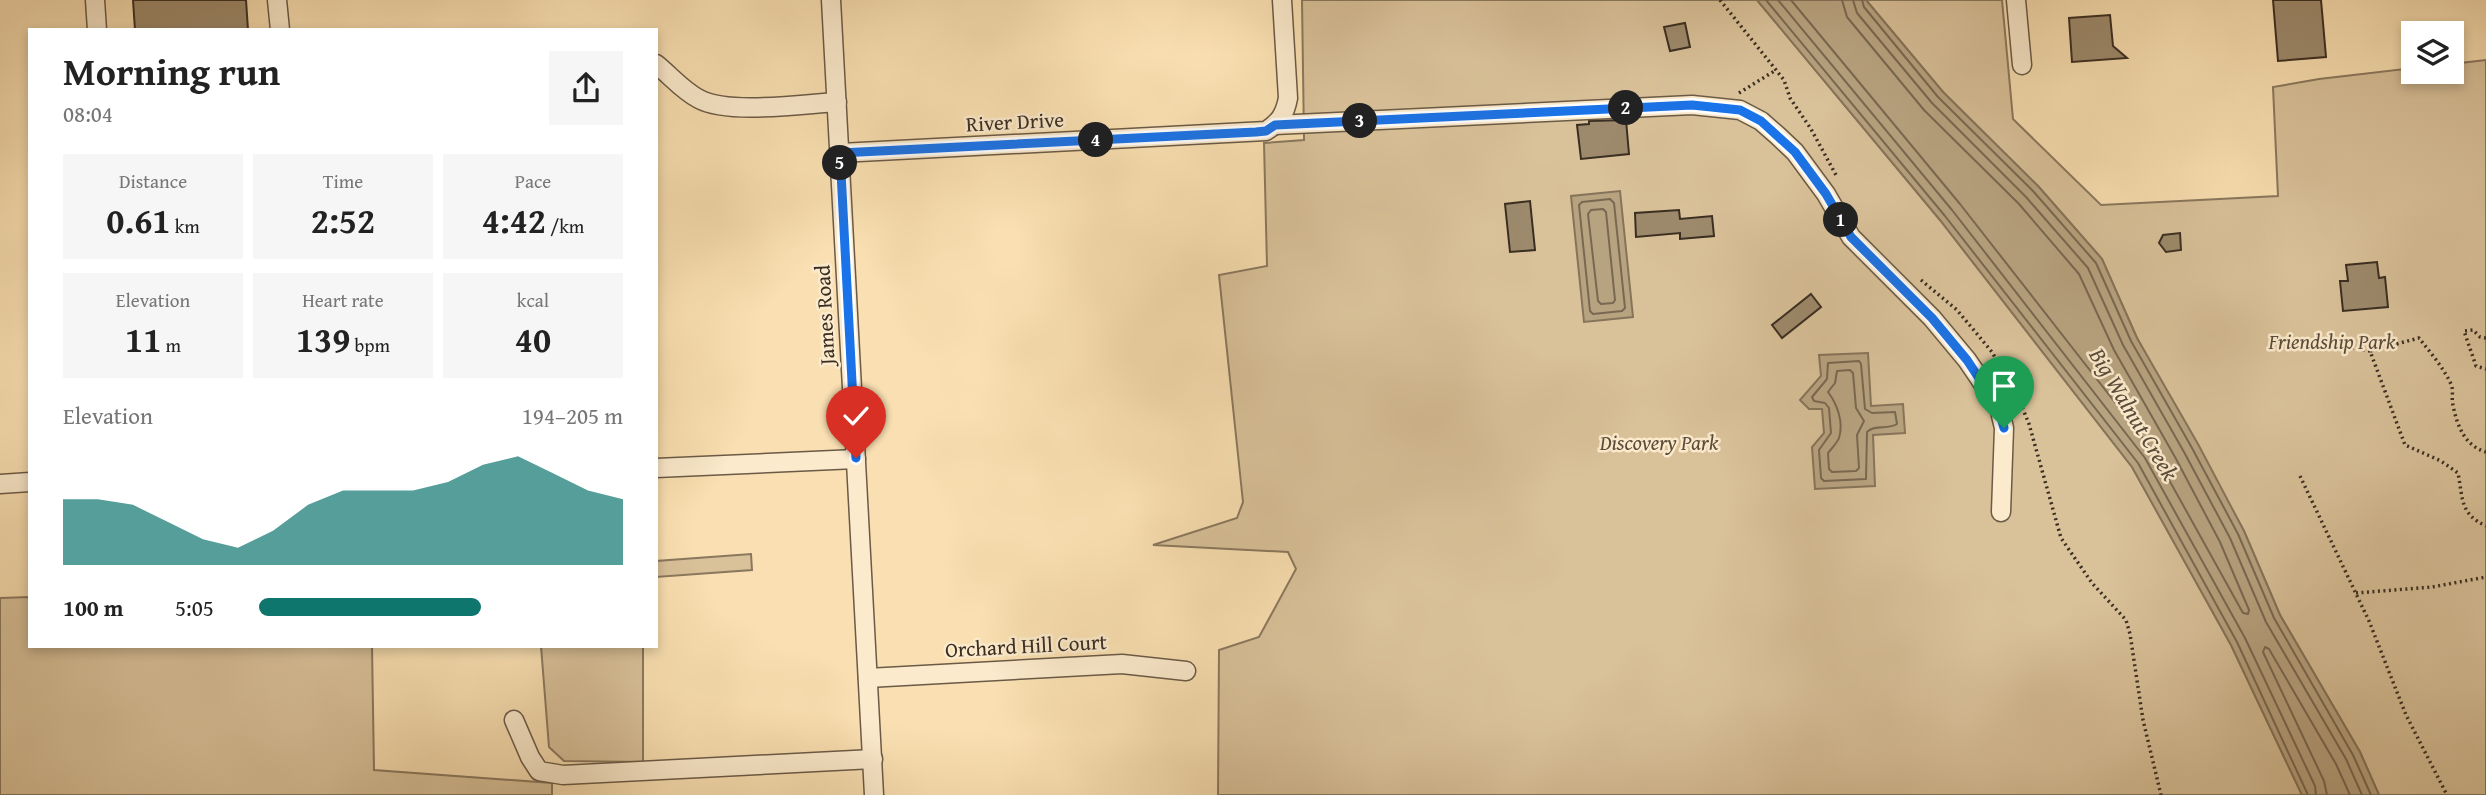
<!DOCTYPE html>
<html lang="en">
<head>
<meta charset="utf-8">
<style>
	:root { --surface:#fff; --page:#f6f6f6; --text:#222; --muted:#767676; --accent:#0f766e }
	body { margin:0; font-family:"Gentium Book Plus",serif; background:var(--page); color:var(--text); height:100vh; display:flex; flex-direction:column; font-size:26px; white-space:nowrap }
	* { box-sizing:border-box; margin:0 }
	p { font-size:23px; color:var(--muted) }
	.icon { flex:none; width:38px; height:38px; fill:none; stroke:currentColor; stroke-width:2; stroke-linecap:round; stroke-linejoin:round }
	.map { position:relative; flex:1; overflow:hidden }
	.sheet { position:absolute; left:28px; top:28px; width:630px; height:620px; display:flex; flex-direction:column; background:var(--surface); border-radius:0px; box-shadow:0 4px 10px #0003 }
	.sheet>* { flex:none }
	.controls { position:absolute; left:2401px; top:21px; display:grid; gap:14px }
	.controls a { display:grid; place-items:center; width:63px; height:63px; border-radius:0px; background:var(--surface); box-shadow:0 4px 10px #0003; font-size:35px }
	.pin { position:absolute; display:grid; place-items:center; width:60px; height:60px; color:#fff; margin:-72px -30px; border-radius:50% 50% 50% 0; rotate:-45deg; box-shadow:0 0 7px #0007 }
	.pin .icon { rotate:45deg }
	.km { position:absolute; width:35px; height:35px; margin:-18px; border-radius:50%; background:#222; color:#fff; font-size:19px; line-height:35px; text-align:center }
	.round { display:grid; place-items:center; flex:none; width:74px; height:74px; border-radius:0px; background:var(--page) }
	.summary { display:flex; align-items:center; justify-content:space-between; height:119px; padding:0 35px }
	h1 { font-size:38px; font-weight:700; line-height:52px }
	.stats { display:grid; grid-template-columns:repeat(3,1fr); gap:10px; height:119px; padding:7px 35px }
	.stats div { display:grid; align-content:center; border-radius:0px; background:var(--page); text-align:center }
	.stats b { font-size:35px; font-weight:700 }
	.stats small { font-size:19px; font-weight:400 }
	.stats p { font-size:19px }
	.chart { height:196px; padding:14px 35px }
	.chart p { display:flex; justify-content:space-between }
	.chart svg { width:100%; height:126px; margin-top:7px; fill:var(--accent); opacity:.7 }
	ul { padding:0 35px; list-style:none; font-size:23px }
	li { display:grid; grid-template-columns:112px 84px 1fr; align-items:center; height:52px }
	li i { height:18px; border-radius:9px; background:var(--accent) }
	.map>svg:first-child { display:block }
	.green { fill:#d9c199; stroke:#8a785e; stroke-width:2 }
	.water { fill:#b8a380; stroke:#86745a; stroke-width:2 }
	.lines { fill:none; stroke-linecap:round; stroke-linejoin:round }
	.shore { stroke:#796851; stroke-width:2 }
	.building { fill:#9d8a6c; stroke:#3a2e22; stroke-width:2 }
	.minor-casing { stroke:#6a5a46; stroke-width:21 }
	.path { stroke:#3a2e22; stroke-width:3.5; stroke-dasharray:2 3.5; stroke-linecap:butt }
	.minor { stroke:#fbeacc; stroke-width:18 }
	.route-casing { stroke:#fff; stroke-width:14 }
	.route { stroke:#1a73e8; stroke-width:9 }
	.labels { text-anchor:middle; stroke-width:5; stroke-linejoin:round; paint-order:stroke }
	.street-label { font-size:21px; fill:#3a2e22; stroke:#fbeacc }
	.park-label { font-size:21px; font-style:italic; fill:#5a4b3a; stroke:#fbeacc }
	.water-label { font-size:23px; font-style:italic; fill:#5a4b3a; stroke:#fbeacc }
</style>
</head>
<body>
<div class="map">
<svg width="2486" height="795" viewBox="0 0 2486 795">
	<rect width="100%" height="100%" fill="#f9dfb1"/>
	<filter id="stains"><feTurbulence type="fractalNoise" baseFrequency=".00286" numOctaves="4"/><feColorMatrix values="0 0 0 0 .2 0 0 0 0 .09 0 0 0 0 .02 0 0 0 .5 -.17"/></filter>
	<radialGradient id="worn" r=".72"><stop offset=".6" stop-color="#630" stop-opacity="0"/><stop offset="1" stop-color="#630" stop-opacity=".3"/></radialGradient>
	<g class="green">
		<path d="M1302,0H1757L1940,220L2132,467L2231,645L2302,795H1218L1219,650L1259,637L1296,569L1288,552L1153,545L1237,518L1243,502L1219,275L1267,266L1264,143L1304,140Z"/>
		<path d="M1866,0H2002L2013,119L2101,205L2278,196L2273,87L2319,79L2413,68V72H2452V64L2486,60V795H2379L2360,752L2280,615L2244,531L2137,338L2102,259L2038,186L1943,92Z"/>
		<path d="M751,554L752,570L656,577V561Z"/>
		<path d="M30,597V646H372L374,770L552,783V795H0V598Z"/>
		<path d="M541,646H643V762L564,761L549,747Z"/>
	</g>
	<g class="water">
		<path d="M1757,0H1866L1943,92L2038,186L2102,259L2137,338L2198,444L2244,531L2280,615L2360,752L2379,795H2302L2231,645L2132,467L1940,220Z"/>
		<path d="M1620,191L1633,317L1584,322L1571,196Z"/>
		<path d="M1868,353L1871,406L1903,404L1905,433L1873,435L1875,486L1815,489L1812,447L1824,433L1822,409H1809L1800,400L1821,376L1819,355Z"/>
	</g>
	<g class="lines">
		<g class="shore">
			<path d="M1766,0L1945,216L2138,463L2237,642L2308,795"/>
			<path d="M1778,0L1952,210L2145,458L2245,638L2315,786L2316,795"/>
			<path d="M1791,0L1960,204L2153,451L2243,613L2248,614L2249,610L2220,542L2175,457L2114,350L2079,274L2019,204L1924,110L1847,17L1842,0"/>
			<path d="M1853,0L1857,13L1932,103L2026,197L2088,268L2123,345L2184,452L2230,538L2266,622L2346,759L2362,795"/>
			<path d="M1862,0L1864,7L1938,97L2033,191L2096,263L2131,341L2192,448L2238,534L2274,618L2353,755L2371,795"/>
			<path d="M1610,199L1614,203L1625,308L1622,311L1593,314L1590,311L1579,205L1582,202Z"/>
			<path d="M1603,209L1606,212L1615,300L1613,303L1601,304L1598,301L1588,214L1591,210Z"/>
			<path d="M1859,361L1861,364L1865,409L1872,413L1895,412L1897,424C1888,430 1875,424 1867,432L1866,479L1824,481L1821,478L1819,450L1831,433L1829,408L1825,403L1814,401L1812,397L1827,379L1828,363Z"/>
			<path d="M1850,370L1853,373L1856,408L1864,421L1857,435L1859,468L1856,471L1832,472L1829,469L1828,453C1832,448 1837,443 1839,438C1844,422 1837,404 1828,392L1835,383L1837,371Z"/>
			<path d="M2327,795L2324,781L2263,652L2265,647L2269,649L2336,764L2350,795"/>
		</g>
	</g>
	<g class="building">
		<path d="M133,0H246L248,30H135Z"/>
		<path d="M2273,0H2321L2326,57L2278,61Z"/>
		<path d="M2110,15L2113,46L2127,58L2072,62L2069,18Z"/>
		<path d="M1685,23L1690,47L1670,51L1664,27Z"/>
		<path d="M1626,120L1629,154L1581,159L1577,125L1589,124V121Z"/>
		<path d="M1530,201L1535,250L1510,252L1505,204Z"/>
		<path d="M1679,210L1680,219L1712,216L1714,236L1680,239V233L1636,237L1635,213Z"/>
		<path d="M2180,233L2181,250L2166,252L2159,243L2163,235Z"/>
		<path d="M2377,262L2379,278L2385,277L2388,307L2343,311L2340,281H2348L2346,265Z"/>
		<path d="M1811,294L1821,307L1782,338L1772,325Z"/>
	</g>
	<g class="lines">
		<defs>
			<g id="minor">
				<path d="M95,0L97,30"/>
				<path d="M277,0L280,30"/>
				<path d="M831,0L874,795"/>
				<path d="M2016,0L2022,65"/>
				<path d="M656,64C671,76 682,90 699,99C729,115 802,104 837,102"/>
				<path d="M1275,125L1692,105L1740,110L1761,121L1777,135L1795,152L1826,194L1851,237L1932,318L1967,360L1999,407L2004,428L2001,512"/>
				<path d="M840,153L1266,131C1280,122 1285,114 1288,98L1282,0"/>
				<path d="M656,468L856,459"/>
				<path d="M0,484L30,482"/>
				<path d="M868,678L1122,664L1186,671"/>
				<path d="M514,720L530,757L539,771L563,775L873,759"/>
			</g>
		</defs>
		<use href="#minor" class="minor-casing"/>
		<g class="path">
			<path d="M1720,0L1784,80L1790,98L1811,129L1836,175"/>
			<path d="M1739,93L1776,70"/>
			<path d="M1921,280L1957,310L1992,352L2018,397L2029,424L2061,538L2092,583L2126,620L2130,634L2143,720L2161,795"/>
			<path d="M2486,338L2480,337L2473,330L2464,331L2476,366L2486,369"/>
			<path d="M2314,341L2370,351L2405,445L2441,461L2458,473C2463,499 2460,514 2486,526"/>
			<path d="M2370,351L2419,338C2430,352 2443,367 2451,384C2454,391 2451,398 2453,405C2457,426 2465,446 2486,452"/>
			<path d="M2300,476L2369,621L2406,715L2447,795"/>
			<path d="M2356,593L2432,587L2486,577"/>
		</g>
		<use href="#minor" class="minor"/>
	</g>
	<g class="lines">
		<defs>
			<path id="route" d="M856,458L840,153L1256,132L1266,131L1275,125L1692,105L1740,110L1761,121L1795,152L1826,194L1851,237L1932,318L1967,360L1998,407L2004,428"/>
		</defs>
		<use href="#route" class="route-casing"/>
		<use href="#route" class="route"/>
	</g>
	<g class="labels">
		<g class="street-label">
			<text transform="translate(1015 122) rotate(-3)" y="7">River Drive</text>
			<text transform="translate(825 315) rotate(-93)" y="7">James Road</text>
			<text transform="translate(1026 646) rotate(-3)" y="7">Orchard Hill Court</text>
		</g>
		<g class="park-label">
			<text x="2332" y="349">Friendship Park</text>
			<text x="1659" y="450">Discovery Park</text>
		</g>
		<g class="water-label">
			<text transform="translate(2134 414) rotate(59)" y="8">Big Walnut Creek</text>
		</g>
	</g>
	<rect width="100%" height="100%" filter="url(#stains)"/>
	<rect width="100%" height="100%" fill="url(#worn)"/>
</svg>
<div class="controls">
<a><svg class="icon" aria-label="layers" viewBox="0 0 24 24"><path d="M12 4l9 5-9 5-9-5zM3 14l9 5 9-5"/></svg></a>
</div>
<div class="pin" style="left:2004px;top:428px;background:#1e9e55"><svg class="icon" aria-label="arrive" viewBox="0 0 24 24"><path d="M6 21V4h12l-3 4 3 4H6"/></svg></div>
<div class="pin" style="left:856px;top:458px;background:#d93025"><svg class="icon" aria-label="check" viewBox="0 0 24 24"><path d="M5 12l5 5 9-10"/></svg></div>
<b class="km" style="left:1841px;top:220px">1</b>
<b class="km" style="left:1626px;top:108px">2</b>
<b class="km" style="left:1360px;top:121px">3</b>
<b class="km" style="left:1096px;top:140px">4</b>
<b class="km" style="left:840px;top:163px">5</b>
<section class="sheet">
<div class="summary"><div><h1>Morning run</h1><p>08:04</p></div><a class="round"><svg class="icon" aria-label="share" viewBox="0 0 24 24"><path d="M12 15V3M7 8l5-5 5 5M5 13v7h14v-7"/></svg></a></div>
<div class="stats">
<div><p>Distance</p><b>0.61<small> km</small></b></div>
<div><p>Time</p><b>2:52</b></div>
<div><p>Pace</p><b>4:42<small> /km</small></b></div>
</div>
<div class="stats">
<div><p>Elevation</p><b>11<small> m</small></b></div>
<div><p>Heart rate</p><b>139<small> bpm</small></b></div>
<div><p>kcal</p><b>40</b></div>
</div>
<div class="chart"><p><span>Elevation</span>194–205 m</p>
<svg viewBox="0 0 160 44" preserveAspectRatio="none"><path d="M0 44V21L10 21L20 23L30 29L40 35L50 38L60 32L70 23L80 18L90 18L100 18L110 15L120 9L130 6L140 12L150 18L160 21V44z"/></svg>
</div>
<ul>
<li><b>100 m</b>5:05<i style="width:61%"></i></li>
</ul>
</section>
</div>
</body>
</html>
